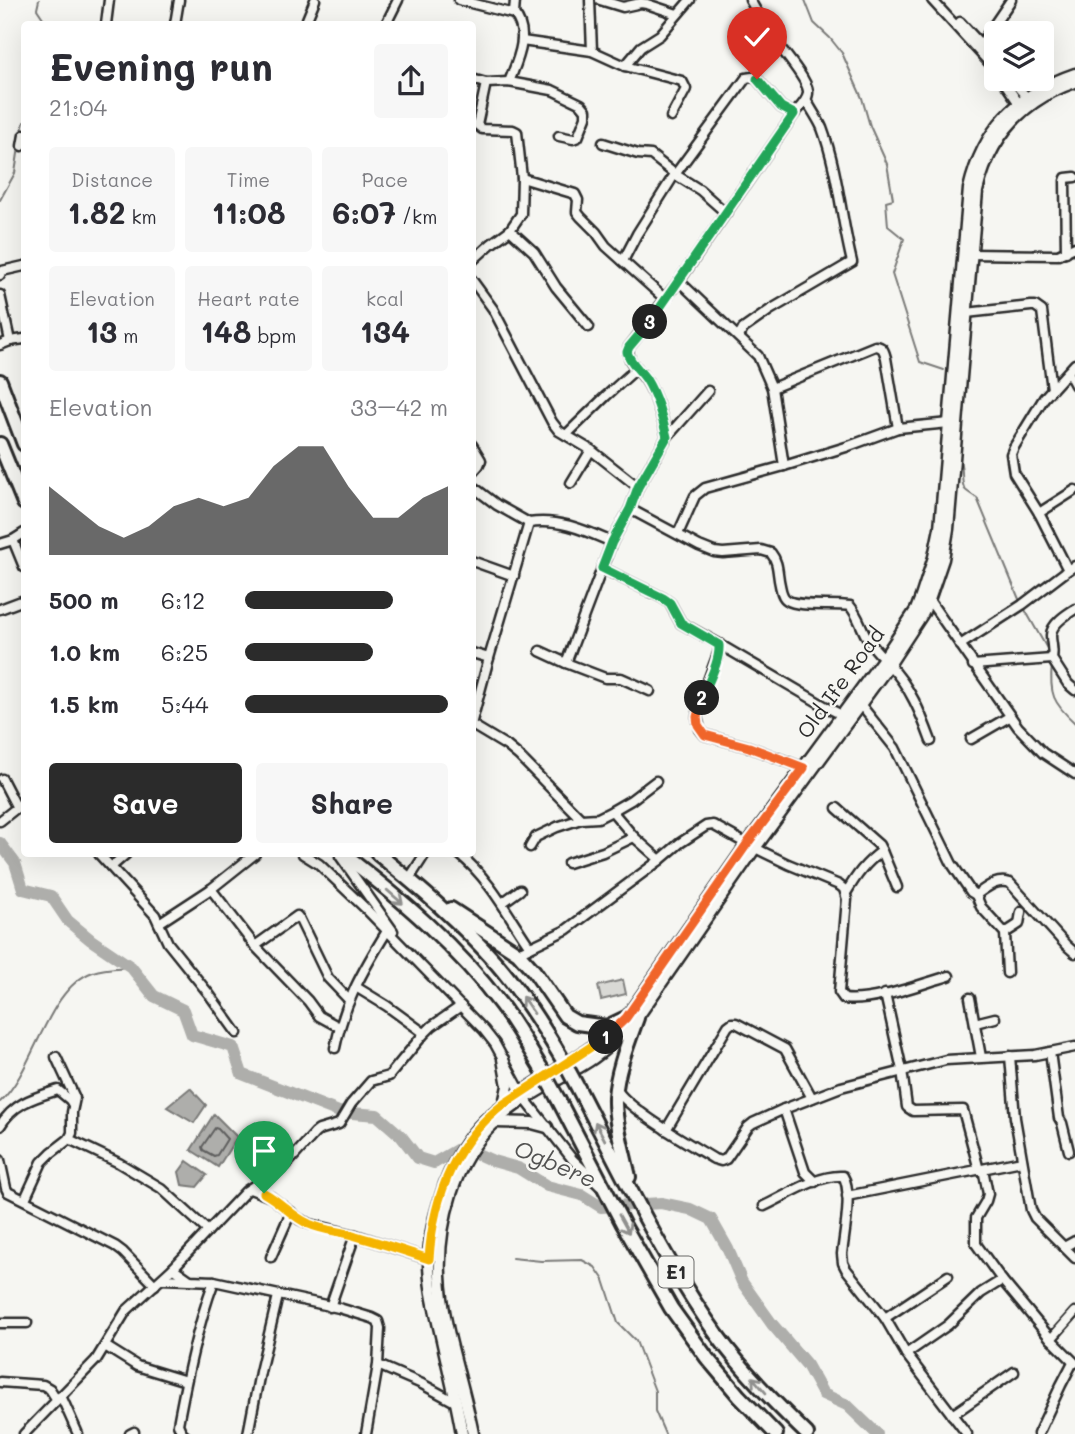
<!DOCTYPE html>
<html lang="en">
<head>
<meta charset="utf-8">
<style>
	:root { --surface:#fff; --page:#f7f7f7; --text:#2b2b33; --muted:#7c7c81; --accent:#2b2b2b }
	body { margin:0; font-family:Mali,sans-serif; background:var(--page); color:var(--text); height:100vh; display:flex; flex-direction:column; font-size:26px; white-space:nowrap }
	* { box-sizing:border-box; margin:0 }
	p { font-size:23px; color:var(--muted) }
	.icon { flex:none; width:38px; height:38px; fill:none; stroke:currentColor; stroke-width:2; stroke-linecap:round; stroke-linejoin:round }
	.map { position:relative; flex:1; overflow:hidden }
	.details { position:absolute; left:21px; top:21px; width:455px; height:836px; display:flex; flex-direction:column; background:var(--surface); border-radius:7px; box-shadow:0 7px 28px #0002 }
	.details>* { flex:none }
	.buttons { position:absolute; left:984px; top:21px; display:grid; gap:14px }
	.buttons a { display:grid; place-items:center; width:70px; height:70px; border-radius:7px; background:var(--surface); box-shadow:0 7px 28px #0002; font-size:35px }
	.pin { position:absolute; display:grid; place-items:center; width:60px; height:60px; color:#fff; margin:-72px -30px; border-radius:50% 50% 50% 0; rotate:-45deg; box-shadow:0 0 7px #0007 }
	.pin .icon { rotate:45deg }
	.km { position:absolute; width:35px; height:35px; margin:-18px; border-radius:50%; background:#222; color:#fff; font-size:19px; line-height:35px; text-align:center }
	.round { display:grid; place-items:center; flex:none; width:74px; height:74px; border-radius:7px; background:var(--page) }
	.headline { display:flex; align-items:center; justify-content:space-between; height:119px; padding:0 28px }
	h1 { font-size:38px; font-weight:800; line-height:52px }
	.stats { display:grid; grid-template-columns:repeat(3,1fr); gap:10px; height:119px; padding:7px 28px }
	.stats div { display:grid; align-content:center; border-radius:7px; background:var(--page); text-align:center }
	.stats b { font-size:30px; font-weight:800 }
	.stats small { font-size:19px; font-weight:400 }
	.stats p { font-size:19px }
	.chart { height:196px; padding:14px 28px }
	.chart p { display:flex; justify-content:space-between }
	.chart svg { width:100%; height:126px; margin-top:7px; fill:var(--accent); opacity:.7 }
	.primary-button { display:flex; gap:14px; margin-top:auto; padding:14px 28px }
	.primary-button a { flex:1; height:80px; border-radius:7px; background:var(--accent); color:#fff; font-size:28px; font-weight:800; line-height:80px; text-align:center }
	.primary-button a+a { background:var(--page); color:var(--text) }
	ul { padding:0 28px; list-style:none; font-size:23px }
	li { display:grid; grid-template-columns:112px 84px 1fr; align-items:center; height:52px }
	li i { height:18px; border-radius:9px; background:var(--accent) }
	.map>svg:first-child { display:block }
	.green { fill:#d9d9d5; stroke:#828280; stroke-width:2 }
	.water { fill:#aeaeab; stroke:#7a7a78; stroke-width:2 }
	.lines { fill:none; stroke-linecap:round; stroke-linejoin:round }
	.shore { stroke:#5f5f5e; stroke-width:2 }
	.stream { stroke:#7a7a78; stroke-width:2 }
	.river { stroke:#aeaeab; stroke-width:12 }
	.minor-casing { stroke:#2b2b2b; stroke-width:13 }
	.major-casing { stroke:#2b2b2b; stroke-width:15 }
	.highway-casing { stroke:#2b2b2b; stroke-width:18 }
	.minor { stroke:#f6f6f2; stroke-width:8 }
	.major { stroke:#f6f6f2; stroke-width:10 }
	.highway { stroke:#f6f6f2; stroke-width:12 }
	.highway-bridge-casing { stroke:#2b2b2b; stroke-width:18; stroke-linecap:butt }
	.highway-bridge { stroke:#f6f6f2; stroke-width:12 }
	.oneway { stroke:#90908e }
	.split-1-casing { stroke:#fff; stroke-width:14 }
	.split-2-casing { stroke:#fff; stroke-width:14 }
	.split-3-casing { stroke:#fff; stroke-width:14 }
	.split-4-casing { stroke:#fff; stroke-width:14 }
	.split-1 { stroke:#f5b400; stroke-width:9 }
	.split-2 { stroke:#f0652b; stroke-width:9 }
	.split-3 { stroke:#22a559; stroke-width:9 }
	.split-4 { stroke:#22a559; stroke-width:9 }
	.labels { text-anchor:middle; stroke-width:5; stroke-linejoin:round; paint-order:stroke }
	.shield { fill:#f6f6f2; stroke:#686867; stroke-width:2 }
	.shield-label { font-size:19px; font-weight:bold; fill:#2b2b2b }
	.street-label { font-size:21px; fill:#2b2b2b; stroke:#f6f6f2 }
	.water-label { font-size:23px; font-style:italic; fill:#525251; stroke:#f6f6f2 }
</style>
</head>
<body>
<div class="map">
<svg width="1075" height="1434" viewBox="0 0 1075 1434">
	<rect width="100%" height="100%" fill="#f6f6f2"/>
	<filter id="ink" filterUnits="userSpaceOnUse"><feTurbulence type="fractalNoise" baseFrequency=".0143" numOctaves="2"/><feDisplacementMap in="SourceGraphic" scale="14" xChannelSelector="R" yChannelSelector="G"/><feConvolveMatrix kernelMatrix="1 2 1 2 8 2 1 2 1" color-interpolation-filters="sRGB"/></filter>
	<g filter="url(#ink)">
		<path class="green" d="M623,980L626,994L601,1000L598,986Z"/>
		<g class="water">
			<path d="M190,1088L206,1105L194,1123L167,1107Z"/>
			<path d="M214,1114L237,1137L218,1167L191,1150Z"/>
			<path d="M187,1161L207,1175L197,1187L182,1185L179,1172Z"/>
		</g>
		<g class="lines">
			<path class="shore" d="M215,1128L218,1129L227,1139L217,1155L214,1156L203,1150L202,1147Z"/>
			<g class="stream">
				<path d="M39,0L37,9L47,24"/>
				<path d="M805,0L814,23L830,38L842,53L862,98L870,126L887,164L893,199L886,201L888,226L904,239L892,274L920,362L944,370"/>
				<path d="M21,135L24,122"/>
				<path d="M0,200L15,173L19,147"/>
				<path d="M959,455C960,461 962,467 962,473C963,490 962,489 977,498L1021,604"/>
				<path d="M1024,608L1049,652"/>
				<path d="M1052,664C1049,694 1053,703 1075,723"/>
				<path d="M0,1102C35,1070 47,988 93,972C104,968 119,968 131,967"/>
				<path d="M512,1258L541,1261L582,1260L595,1267L604,1280L618,1323L636,1341L655,1391V1411L665,1434"/>
			</g>
			<path class="river" d="M0,843L15,863L23,889L51,896L68,921L91,940L131,967L154,996L183,1010L192,1035L233,1047L242,1074L339,1112L377,1115L401,1136L418,1158L434,1163L462,1147L493,1161L518,1168L547,1186L582,1195L601,1207L661,1203L690,1209L711,1219L728,1249L742,1282L772,1324L807,1365L823,1394L847,1405L877,1434"/>
			<defs>
				<g id="minor">
					<path d="M459,0L514,14C531,34 517,61 509,82"/>
					<path d="M590,0L592,51"/>
					<path d="M600,0L623,7L641,3L647,4L677,14"/>
					<path d="M932,0L996,70"/>
					<path d="M514,14L515,0"/>
					<path d="M960,22L996,61"/>
					<path d="M106,24L109,0"/>
					<path d="M175,24L179,0"/>
					<path d="M305,24L315,0"/>
					<path d="M386,24L398,0"/>
					<path d="M522,41L592,51L625,66L682,81L686,89L671,117"/>
					<path d="M981,44L1011,0"/>
					<path d="M625,66L641,47L660,35L690,0"/>
					<path d="M472,79L486,83L509,82L552,90L581,104L586,110V117L578,137L573,139L559,136"/>
					<path d="M1002,79L1022,108"/>
					<path d="M1011,79L1030,101"/>
					<path d="M603,143L638,154L651,155L676,175L700,190L726,213"/>
					<path d="M22,146L24,135"/>
					<path d="M522,178L575,194L578,200L577,212L581,217L596,232L606,246L665,299"/>
					<path d="M510,230L534,252L556,287L589,327"/>
					<path d="M1066,252L1065,181L1066,178L1075,177"/>
					<path d="M968,254L1058,255L1075,247"/>
					<path d="M472,261L491,244L510,230L521,214L522,178L517,132L513,130L482,129L477,125L486,83"/>
					<path d="M623,261L637,234L671,180L746,78L752,77L757,79L781,107L794,114"/>
					<path d="M0,275L2,271L24,266"/>
					<path d="M472,280L493,309L552,422L559,431L591,450L638,487"/>
					<path d="M679,281L758,356L772,388L784,466"/>
					<path d="M0,295L10,341"/>
					<path d="M966,313L1031,306H1035L1042,311L1052,389"/>
					<path d="M739,337L743,329L770,310L852,262C841,218 838,171 822,128C818,119 811,109 806,100"/>
					<path d="M0,345L10,341L24,339"/>
					<path d="M1068,372L1075,385"/>
					<path d="M772,388L875,346C883,346 884,351 886,358L898,428"/>
					<path d="M566,435L606,396L637,368"/>
					<path d="M667,437C662,417 657,397 646,380C639,369 625,361 629,347C647,325 662,302 679,281L794,114C799,108 809,100 808,91C807,78 778,46 770,34C763,23 757,12 750,0"/>
					<path d="M472,445L481,460L479,465L472,473"/>
					<path d="M571,483L591,450"/>
					<path d="M472,486L497,505L529,523C559,518 586,531 612,542"/>
					<path d="M630,509L699,546L714,552L723,553L761,550L771,553C779,563 777,573 780,585C781,590 782,597 787,600C799,608 834,603 850,606C857,614 860,624 865,634C870,643 876,651 884,658"/>
					<path d="M1039,513L1075,490"/>
					<path d="M24,533L13,540L24,567"/>
					<path d="M678,534L695,496L705,488L784,466L846,447L898,428L949,423"/>
					<path d="M0,544L13,540"/>
					<path d="M472,561L514,576"/>
					<path d="M602,568L663,598L670,603L681,623L719,644V651L700,702L697,717L700,729L705,735L749,747L804,768"/>
					<path d="M1068,570L1039,513L1014,473L1011,454L1014,447L1044,398L1075,364"/>
					<path d="M929,600L1018,727L1043,753L1075,774"/>
					<path d="M0,609L24,600"/>
					<path d="M1075,609C1067,614 1051,624 1051,635C1051,645 1054,647 1052,659L1068,684L1075,690"/>
					<path d="M719,644L828,708L842,715"/>
					<path d="M960,645L1022,605L1068,570L1075,566"/>
					<path d="M540,651L566,663L605,678H621L650,691"/>
					<path d="M472,653L489,658"/>
					<path d="M566,663L612,542L630,509L638,487L667,437L708,391"/>
					<path d="M889,665C910,686 921,714 931,741"/>
					<path d="M973,665L1052,659"/>
					<path d="M860,704L895,748L952,864L971,892L976,895C986,888 997,878 1010,883L1066,945L1075,953"/>
					<path d="M472,721L489,658L529,523"/>
					<path d="M472,725L507,746L519,756L581,819"/>
					<path d="M971,739L1009,717"/>
					<path d="M2,779L17,808"/>
					<path d="M837,808L879,845L882,851C865,863 856,876 846,893"/>
					<path d="M612,811L634,837L660,860"/>
					<path d="M0,821L24,802"/>
					<path d="M530,847L536,837L557,827L581,819L598,818L612,811L631,800L656,781"/>
					<path d="M755,848L788,864L839,885L844,889L847,899L839,992L844,999C873,1003 920,984 949,976"/>
					<path d="M882,851L897,887"/>
					<path d="M99,854L155,915L168,943L209,994L237,1033"/>
					<path d="M303,854L319,864L365,908L484,1030L495,1044L521,1092"/>
					<path d="M459,854C490,879 508,915 530,947"/>
					<path d="M340,856L393,931"/>
					<path d="M568,863L603,852L634,837"/>
					<path d="M111,867L126,854"/>
					<path d="M409,879L425,854"/>
					<path d="M211,889L255,946L308,1001L319,1016L339,1027"/>
					<path d="M976,895L981,907L1005,933L1007,973"/>
					<path d="M502,903L520,890"/>
					<path d="M159,923L211,889L255,854"/>
					<path d="M1005,933L1019,924L1021,912"/>
					<path d="M255,946L297,916L300,920L328,978L349,1000"/>
					<path d="M518,953L566,930L660,860L680,843L706,826L713,825L747,844"/>
					<path d="M356,987L387,1006L424,1033"/>
					<path d="M885,994L902,1070L907,1107L913,1111L963,1110L979,1170"/>
					<path d="M970,998L981,1057"/>
					<path d="M975,1023L995,1018"/>
					<path d="M335,1048C344,1003 363,970 387,931"/>
					<path d="M1050,1052L1059,1118L1062,1123L1069,1151"/>
					<path d="M1010,1056L1015,1118L1031,1210L1035,1218L1075,1258"/>
					<path d="M616,1088C625,1108 693,1146 714,1159L721,1161L726,1159L748,1127L753,1123L784,1109L841,1087L946,1060L1035,1055L1075,1047"/>
					<path d="M525,1099L573,1160L600,1186"/>
					<path d="M784,1109L805,1172L815,1182"/>
					<path d="M0,1126C14,1103 33,1098 58,1090L70,1100L73,1105"/>
					<path d="M666,1130L728,1026L732,1023H736L785,1049L812,1098"/>
					<path d="M69,1139L119,1163L161,1188L208,1231"/>
					<path d="M0,1160L6,1188L8,1192L115,1246L123,1252L155,1285"/>
					<path d="M983,1169L988,1194L986,1201L976,1218V1244L1002,1280L1051,1339L1075,1363"/>
					<path d="M250,1189L271,1197L299,1219L310,1224L355,1235L429,1259"/>
					<path d="M847,1196L1022,1161"/>
					<path d="M25,1199L42,1162L51,1153L69,1139L72,1133V1112L75,1098L56,1057"/>
					<path d="M764,1206C786,1196 818,1174 843,1176C853,1192 844,1234 842,1254L843,1263L846,1269L885,1318L906,1354L967,1434"/>
					<path d="M1064,1247L1075,1241"/>
					<path d="M271,1257L291,1212"/>
					<path d="M173,1268L190,1280L214,1281L339,1308L372,1318L378,1321L380,1328L378,1365L366,1434"/>
					<path d="M162,1279L190,1280"/>
					<path d="M330,1307L355,1235"/>
					<path d="M885,1318L948,1276"/>
					<path d="M0,1323H27"/>
					<path d="M1051,1339L1075,1312"/>
					<path d="M105,1346L137,1366L186,1381"/>
					<path d="M906,1354L948,1325L981,1293L1002,1280"/>
					<path d="M378,1365L422,1384L457,1403"/>
					<path d="M0,1382L43,1385L50,1389L57,1400"/>
					<path d="M61,1396L78,1434"/>
					<path d="M952,1415L1014,1372"/>
					<path d="M24,1434L96,1360L126,1311L173,1268L246,1191L287,1164L315,1133L319,1130L339,1124L351,1104L371,1081L389,1076L423,1035L432,1026L461,1006"/>
					<path d="M130,1434L134,1432"/>
					<path d="M184,1434L181,1431L178,1424C187,1376 197,1327 214,1281"/>
					<path d="M248,1434L260,1372L278,1296"/>
					<path d="M1038,1434L1061,1385L1073,1362"/>
				</g>
				<g id="major">
					<path d="M503,1059L508,1086L504,1104"/>
					<path d="M495,1122L532,1123L547,1127"/>
					<path d="M462,1434C457,1403 449,1372 442,1340C436,1313 428,1284 429,1256C430,1231 437,1208 445,1184C455,1158 470,1132 492,1114C534,1079 587,1058 626,1018L747,844L884,658L916,610L921,597L934,557L940,528L969,189C983,129 1017,94 1075,74"/>
					<path d="M473,1434C456,1347 422,1284 451,1194C460,1166 473,1142 495,1122C522,1096 558,1081 589,1061C607,1049 622,1034 637,1018L755,848L889,665L923,613L929,600L943,559L948,529L977,191C990,136 1022,100 1075,82"/>
				</g>
				<g id="highway">
					<path d="M0,381L24,444"/>
					<path d="M0,444L24,503"/>
					<path d="M343,854C400,898 458,947 501,1005C516,1025 528,1047 541,1068"/>
					<path d="M378,854C420,888 461,923 497,964C523,994 544,1028 564,1062"/>
					<path d="M451,909L518,953L534,971L565,1016L577,1023L607,1027L626,1018"/>
					<path d="M578,1088C621,1171 662,1258 717,1335C743,1371 775,1403 807,1434"/>
					<path d="M558,1099L623,1224L671,1308L707,1358L739,1396L776,1434"/>
					<path d="M629,1177C624,1154 614,1120 615,1097C617,1070 628,1043 637,1018"/>
				</g>
			</defs>
			<use href="#minor" class="minor-casing"/>
			<use href="#major" class="major-casing"/>
			<use href="#highway" class="highway-casing"/>
			<use href="#minor" class="minor"/>
			<use href="#major" class="major"/>
			<use href="#highway" class="highway"/>
			<defs>
				<g id="highway-bridge">
					<path d="M564,1062L578,1088"/>
					<path d="M541,1068L558,1099"/>
				</g>
			</defs>
			<use href="#highway-bridge" class="highway-bridge-casing"/>
			<use href="#highway-bridge" class="highway-bridge"/>
		</g>
		<defs><path id="oneway-shaft" d="M-6 0H5M1.5-3L5.5 0L1.5 3" fill="none" stroke-width="1.6" stroke-linecap="round" stroke-linejoin="round" transform="scale(1.75)"/></defs>
		<g class="oneway">
			<use href="#oneway-shaft" transform="translate(395 897) rotate(41)"/>
			<use href="#oneway-shaft" transform="translate(528 1005) rotate(-125)"/>
			<use href="#oneway-shaft" transform="translate(600 1131) rotate(-118)"/>
			<use href="#oneway-shaft" transform="translate(624 1224) rotate(61)"/>
			<use href="#oneway-shaft" transform="translate(759 1385) rotate(-131)"/>
		</g>
	</g>
	<g class="lines" filter="url(#ink)">
		<defs>
			<path id="split-1" d="M264,1193C281,1202 292,1217 309,1224C324,1231 341,1231 356,1236C381,1243 405,1251 429,1259C433,1198 454,1142 504,1104L606,1037"/>
			<path id="split-2" d="M606,1037L626,1018L747,844L804,768L749,747L705,735L698,725L697,717L702,698"/>
			<path id="split-3" d="M650,322L629,347L627,352C630,363 640,370 646,379C657,397 662,417 667,437L638,487L630,509L612,542L602,568L663,598L670,603L681,623L719,645C720,662 708,682 702,698"/>
			<path id="split-4" d="M650,322L794,114L781,107L757,79"/>
		</defs>
		<use href="#split-1" class="split-1-casing"/>
		<use href="#split-2" class="split-2-casing"/>
		<use href="#split-3" class="split-3-casing"/>
		<use href="#split-4" class="split-4-casing"/>
		<use href="#split-1" class="split-1"/>
		<use href="#split-2" class="split-2"/>
		<use href="#split-3" class="split-3"/>
		<use href="#split-4" class="split-4"/>
	</g>
	<g class="labels">
		<rect class="shield" x="658.5" y="1256.5" width="35" height="31" rx="5"/>
		<g class="shield-label">
			<text x="676" y="1279">E1</text>
		</g>
		<g class="street-label">
			<text transform="translate(841 683) rotate(-54)" y="7">Old Ife Road</text>
		</g>
		<g class="water-label">
			<text transform="translate(555 1164) rotate(23)" y="8">Ogbere</text>
		</g>
	</g>
</svg>
<div class="buttons">
<a><svg class="icon" aria-label="layers" viewBox="0 0 24 24"><path d="M12 4l9 5-9 5-9-5zM3 14l9 5 9-5"/></svg></a>
</div>
<div class="pin" style="left:264px;top:1193px;background:#1e9e55"><svg class="icon" aria-label="arrive" viewBox="0 0 24 24"><path d="M6 21V4h12l-3 4 3 4H6"/></svg></div>
<div class="pin" style="left:757px;top:79px;background:#d93025"><svg class="icon" aria-label="check" viewBox="0 0 24 24"><path d="M5 12l5 5 9-10"/></svg></div>
<b class="km" style="left:606px;top:1037px">1</b>
<b class="km" style="left:702px;top:698px">2</b>
<b class="km" style="left:650px;top:322px">3</b>
<section class="details">
<div class="headline"><div><h1>Evening run</h1><p>21:04</p></div><a class="round"><svg class="icon" aria-label="share" viewBox="0 0 24 24"><path d="M12 15V3M7 8l5-5 5 5M5 13v7h14v-7"/></svg></a></div>
<div class="stats">
<div><p>Distance</p><b>1.82<small> km</small></b></div>
<div><p>Time</p><b>11:08</b></div>
<div><p>Pace</p><b>6:07<small> /km</small></b></div>
</div>
<div class="stats">
<div><p>Elevation</p><b>13<small> m</small></b></div>
<div><p>Heart rate</p><b>148<small> bpm</small></b></div>
<div><p>kcal</p><b>134</b></div>
</div>
<div class="chart"><p><span>Elevation</span>33–42 m</p>
<svg viewBox="0 0 160 44" preserveAspectRatio="none"><path d="M0 44V20L10 27L20 34L30 38L40 34L50 27L60 24L70 27L80 24L90 13L100 6L110 6L120 20L130 31L140 31L150 24L160 20V44z"/></svg>
</div>
<ul>
<li><b>500 m</b>6:12<i style="width:73%"></i></li>
<li><b>1.0 km</b>6:25<i style="width:63%"></i></li>
<li><b>1.5 km</b>5:44<i style="width:100%"></i></li>
</ul>
<div class="primary-button"><a>Save</a><a>Share</a></div>
</section>
</div>
</body>
</html>
